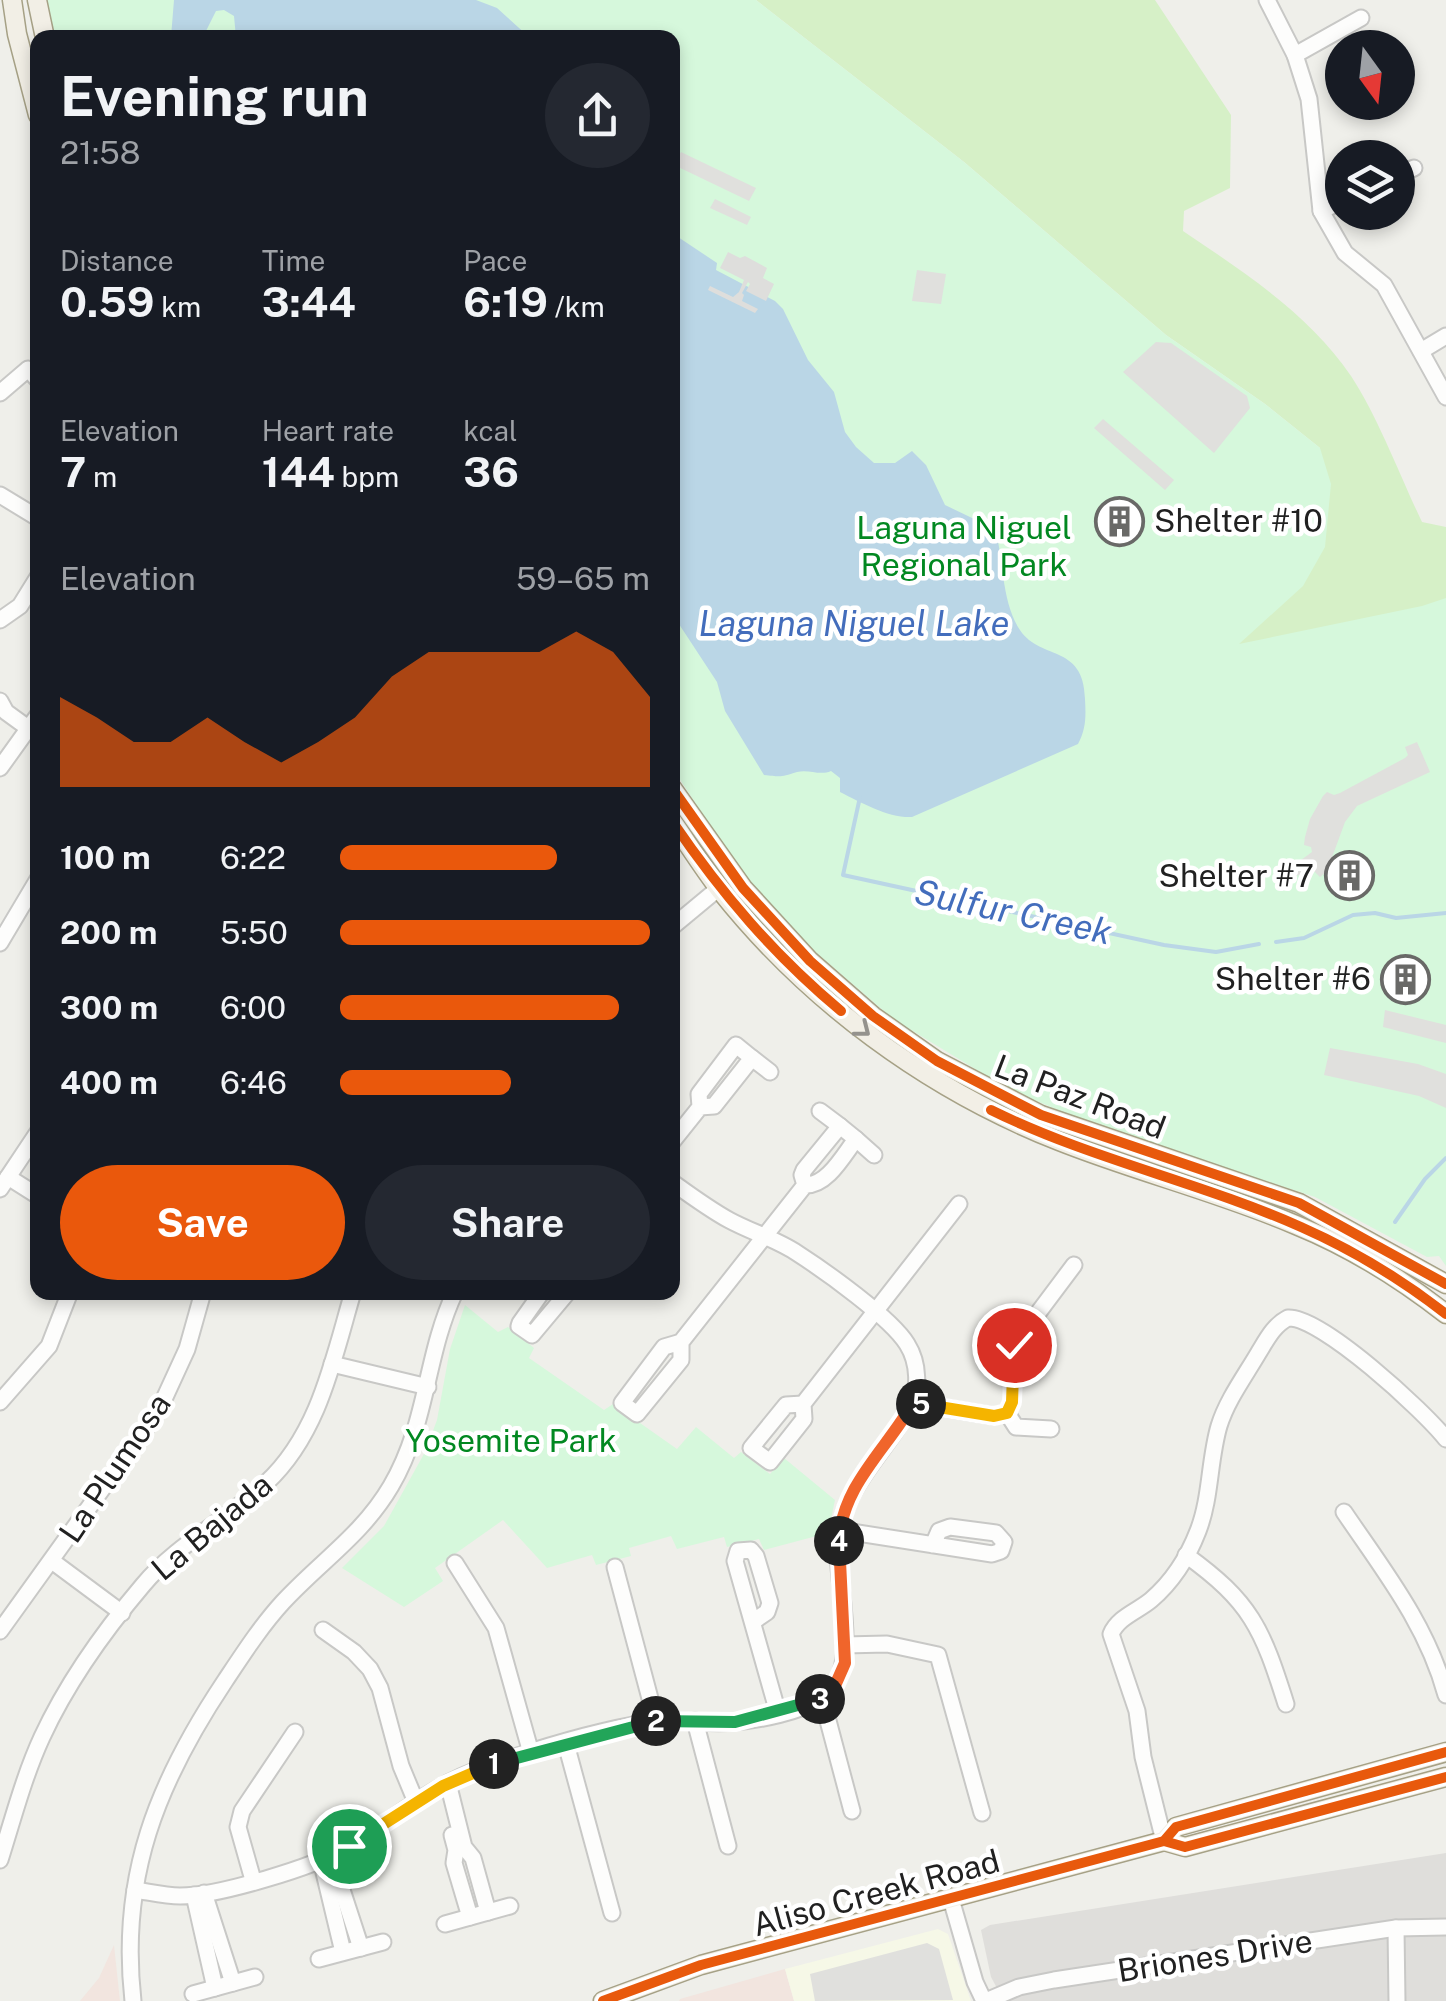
<!DOCTYPE html>
<html lang="en">
<head>
<meta charset="utf-8">
<style>
	:root { --surface:#171b24; --page:#242831; --text:#f1f3f6; --muted:#9ea1a6; --accent:#ea580c }
	body { margin:0; font-family:"Public Sans",sans-serif; background:var(--page); color:var(--text); height:100vh; display:flex; flex-direction:column; font-size:38px; white-space:nowrap }
	* { box-sizing:border-box; margin:0 }
	p { font-size:32px; color:var(--muted) }
	.icon { flex:none; width:55px; height:55px; fill:none; stroke:currentColor; stroke-width:2; stroke-linecap:round; stroke-linejoin:round }
	.map { position:relative; flex:1; overflow:hidden }
	.side { position:absolute; left:30px; top:30px; width:650px; height:1270px; display:flex; flex-direction:column; background:var(--surface); border-radius:20px; box-shadow:0 5px 15px #0003 }
	.side>* { flex:none }
	.needle { width:65px; rotate:165deg }
	.tools { position:absolute; left:1325px; top:30px; display:grid; gap:20px }
	.tools a { display:grid; place-items:center; width:90px; height:90px; border-radius:50%; background:var(--surface); box-shadow:0 5px 15px #0003; font-size:50px }
	.pin { position:absolute; display:grid; place-items:center; width:85px; height:85px; color:#fff; margin:-42px; border:5px solid #fff; border-radius:50%; box-shadow:0 2px 10px #0007 }
	.km { position:absolute; width:50px; height:50px; margin:-25px; border-radius:50%; background:#222; color:#fff; font-size:28px; line-height:50px; text-align:center }
	.round { display:grid; place-items:center; flex:none; width:105px; height:105px; border-radius:52px; background:var(--page) }
	.overview { display:flex; align-items:center; justify-content:space-between; height:170px; padding:0 30px }
	h1 { font-size:55px; font-weight:700; line-height:75px }
	.metrics { display:grid; grid-template-columns:repeat(3,1fr); gap:15px; height:170px; padding:10px 30px }
	.metrics div { display:grid; align-content:center }
	.metrics b { font-size:42px; font-weight:700 }
	.metrics small { font-size:28px; font-weight:400 }
	.metrics p { font-size:28px }
	.chart { height:280px; padding:20px 30px }
	.chart p { display:flex; justify-content:space-between }
	.chart svg { width:100%; height:180px; margin-top:10px; fill:var(--accent); opacity:.7 }
	.cta { display:flex; gap:20px; margin-top:auto; padding:20px 30px }
	.cta a { flex:1; height:115px; border-radius:60px; background:var(--accent); color:#fff; font-size:40px; font-weight:700; line-height:115px; text-align:center }
	.cta a+a { background:var(--page); color:var(--text) }
	ul { padding:0 30px; list-style:none; font-size:32px }
	li { display:grid; grid-template-columns:160px 120px 1fr; align-items:center; height:75px }
	li i { height:25px; border-radius:12px; background:var(--accent) }
	.map>svg:first-child { display:block }
	.residential { fill:#dfdedb }
	.commercial { fill:#f2e5df }
	.education { fill:#f6f8e7 }
	.grass { fill:#d6f0c7 }
	.park { fill:#d6f8dc }
	.parking { fill:#e0e0dd }
	.water { fill:#bad6e6 }
	.pier { fill:#dededc }
	.lines { fill:none; stroke-linecap:round; stroke-linejoin:round }
	.stream { stroke:#bad6e6; stroke-width:4 }
	.minor-casing { stroke:#c8c8c6; stroke-width:19 }
	.major-casing { stroke:#a6a186; stroke-width:21 }
	.minor { stroke:#fdfdfc; stroke-width:15 }
	.major { stroke:#f2efe6; stroke-width:18 }
	.cycleway-casing { stroke:#fff; stroke-width:16 }
	.cycleway { stroke:#e8590c; stroke-width:10 }
	.oneway { stroke:#94928d }
	.split-1-casing { stroke:#fff; stroke-width:20 }
	.split-2-casing { stroke:#fff; stroke-width:20 }
	.split-3-casing { stroke:#fff; stroke-width:20 }
	.split-4-casing { stroke:#fff; stroke-width:20 }
	.split-5-casing { stroke:#fff; stroke-width:20 }
	.split-6-casing { stroke:#fff; stroke-width:20 }
	.split-1 { stroke:#f5b400; stroke-width:12 }
	.split-2 { stroke:#22a559; stroke-width:12 }
	.split-3 { stroke:#22a559; stroke-width:12 }
	.split-4 { stroke:#f0652b; stroke-width:12 }
	.split-5 { stroke:#f0652b; stroke-width:12 }
	.split-6 { stroke:#f5b400; stroke-width:12 }
	.labels { text-anchor:middle; stroke-width:9; stroke-linejoin:round; paint-order:stroke }
	.poi-label { font-size:32px; fill:#212121; stroke:#fff; text-anchor:end }
	.park-label { font-size:32px; fill:#028821; stroke:#fff }
	.street-label { font-size:32px; fill:#212121; stroke:#fff }
	.water-label { font-size:35px; font-style:italic; fill:#436dbc; stroke:#fff }
</style>
</head>
<body>
<div class="map">
<svg width="1446" height="2001" viewBox="0 0 1446 2001">
	<rect width="100%" height="100%" fill="#efefea"/>
	<path class="residential" d="M1446,1853V2001H1004L991,1977L981,1930L990,1925Z"/>
	<g class="commercial">
		<path d="M114,1945L120,2001H80L99,1978Z"/>
		<path d="M785,1969L794,2001H679L680,1999Z"/>
	</g>
	<path class="education" d="M938,1929L948,1934L971,2001H794L785,1969Z"/>
	<path class="grass" d="M756,0H1155L1231,115L1230,188L1184,211L1183,231C1244,272 1310,315 1351,376C1378,417 1400,476 1422,522L1446,527V693L1173,770L1320,448L1265,404L1166,335L964,162Z"/>
	<g class="park">
		<path d="M47,0H756L964,162L1166,335L1265,404L1320,448L1331,484L1325,547L1303,586L1239,644L1422,606L1446,598V1266L1439,1256L1427,1257L1315,1197L1091,1124L1032,1099L990,1078L893,1019L804,942L744,877L673,769L672,38L54,37Z"/>
		<path d="M465,1305L498,1332L508,1327L534,1348L529,1358L604,1410L613,1404L677,1449L696,1427L734,1458L741,1452L770,1474L784,1458L835,1500L828,1533L764,1550L759,1539L727,1547L724,1537L677,1549L671,1536L629,1548L631,1556L596,1565L592,1555L547,1568L503,1520L435,1568L443,1581L404,1607L342,1568L384,1526L425,1452L437,1420L450,1349Z"/>
	</g>
	<g class="parking">
		<path d="M681,152L756,188L749,201L674,165Z"/>
		<path d="M715,199L751,217L747,225L710,208Z"/>
		<path d="M917,270L946,274L941,304L912,301Z"/>
		<path d="M1156,342L1171,343L1247,396L1250,408L1214,453L1123,372Z"/>
		<path d="M1103,419L1174,480L1165,490L1094,428Z"/>
		<path d="M1417,742L1430,772L1357,806L1345,822L1327,871L1320,877L1313,870L1296,876L1297,863L1312,852L1311,847L1304,845L1305,837L1310,819L1323,796L1327,792L1334,795L1340,793L1405,758L1408,755L1405,747Z"/>
		<path d="M1385,1010L1446,1025V1043L1383,1027Z"/>
		<path d="M1330,1048L1418,1064L1446,1074V1108L1419,1096L1324,1075Z"/>
		<path d="M927,1943L939,1949L953,2000L815,2001L810,1974Z"/>
	</g>
	<g class="water">
		<path d="M174,0H476L497,8L529,37H236L234,16L224,10L216,11L203,37H171Z"/>
		<path d="M672,233L717,263L716,270L775,301L783,309L808,360L834,392L845,432L856,447L874,463H895L912,451L926,465L945,505L995,529C1004,560 1001,597 1018,627C1038,662 1084,642 1085,699C1086,717 1086,729 1078,744L912,817C888,818 862,803 840,792V778L831,771C820,776 809,769 797,772C781,777 782,777 764,775L725,711L717,682L673,615Z"/>
	</g>
	<path class="pier" d="M728,252L740,258L745,256L767,268L763,278L774,284L766,301L746,291L750,284L748,282L742,293L744,295L742,301L758,309L755,313L708,290L710,286L733,297L739,292L744,280L720,268Z"/>
	<g class="lines">
		<g class="stream">
			<path d="M860,797L843,875L1164,945L1216,952L1259,944"/>
			<path d="M1276,942L1304,938L1353,915L1375,913L1396,918L1446,913"/>
			<path d="M1395,1222L1425,1179L1446,1158"/>
		</g>
		<defs>
			<g id="minor">
				<path d="M1267,0L1295,55L1309,99L1321,211L1345,253L1384,285L1446,397"/>
				<path d="M1295,55L1361,18"/>
				<path d="M1398,175L1414,168"/>
				<path d="M1321,211L1342,201"/>
				<path d="M1421,351L1446,336"/>
				<path d="M0,393L28,369L38,380"/>
				<path d="M0,495L38,518"/>
				<path d="M0,620L20,606L38,577"/>
				<path d="M0,701L6,712L28,728"/>
				<path d="M0,768L38,715"/>
				<path d="M672,927L719,888"/>
				<path d="M0,943L38,879"/>
				<path d="M752,1058L770,1072"/>
				<path d="M820,1111L840,1126"/>
				<path d="M856,1139L874,1155"/>
				<path d="M672,1142L700,1107L699,1094L736,1045L752,1058L714,1106L700,1107"/>
				<path d="M8,1177L38,1196"/>
				<path d="M0,1189L38,1132"/>
				<path d="M542,1292L520,1323L519,1326L532,1335L568,1292"/>
				<path d="M681,1342L664,1347L622,1403L637,1414L681,1360V1342L805,1185L802,1175L804,1170L840,1126L856,1139C843,1156 827,1186 805,1185"/>
				<path d="M332,1364L428,1387"/>
				<path d="M0,1402L49,1346L70,1292"/>
				<path d="M913,1403L994,1416L1007,1413L1016,1427L1051,1429"/>
				<path d="M803,1404L786,1405L751,1448L770,1462L804,1419L803,1404L959,1204"/>
				<path d="M1007,1413L1012,1402L1014,1345L1074,1265"/>
				<path d="M1344,1512C1384,1571 1427,1625 1446,1695"/>
				<path d="M839,1530L992,1554L1001,1551L1004,1542L996,1533L950,1527L939,1531L933,1545"/>
				<path d="M1186,1555C1251,1602 1262,1628 1286,1704"/>
				<path d="M52,1561L122,1613"/>
				<path d="M455,1563L496,1628L531,1753"/>
				<path d="M615,1567L656,1721"/>
				<path d="M754,1621L767,1612L770,1603L756,1556L751,1550L738,1551L735,1561L778,1713"/>
				<path d="M323,1630L354,1652L370,1669L380,1688L401,1766L416,1802"/>
				<path d="M0,1631L159,1410L187,1349L203,1292"/>
				<path d="M844,1645L887,1644L938,1655L982,1813"/>
				<path d="M822,1698L852,1811"/>
				<path d="M695,1721L728,1846"/>
				<path d="M566,1744L612,1913"/>
				<path d="M448,1783L464,1847L473,1858L488,1912"/>
				<path d="M452,1835L456,1850L454,1863L470,1917"/>
				<path d="M1164,1841L1143,1757L1137,1711L1111,1634C1118,1617 1138,1611 1151,1600C1172,1582 1188,1557 1198,1531C1211,1498 1209,1460 1219,1426C1227,1400 1245,1376 1259,1352C1267,1339 1274,1325 1288,1318C1321,1316 1424,1411 1446,1439"/>
				<path d="M331,1856L361,1948"/>
				<path d="M0,1860C13,1819 24,1776 42,1737C67,1683 104,1631 143,1585C177,1544 227,1520 266,1483C319,1434 333,1360 353,1292"/>
				<path d="M321,1860L343,1952"/>
				<path d="M253,1880L238,1827L242,1811L295,1732"/>
				<path d="M135,1890C149,1892 165,1896 180,1896C218,1896 314,1867 346,1848C392,1821 432,1785 483,1768C536,1749 595,1731 651,1722C678,1718 707,1725 734,1722C760,1720 800,1712 822,1698C863,1672 837,1590 838,1548C839,1489 883,1457 909,1409C920,1390 919,1363 907,1344C891,1318 825,1271 797,1253C776,1239 751,1232 729,1220C709,1209 690,1195 672,1182"/>
				<path d="M204,1893L233,1983"/>
				<path d="M194,1895L215,1988"/>
				<path d="M951,1899L975,1982L984,2001"/>
				<path d="M445,1924L510,1906"/>
				<path d="M1396,1928L1397,2001"/>
				<path d="M319,1959L383,1942"/>
				<path d="M193,1994L255,1977"/>
				<path d="M133,2001C119,1877 157,1783 225,1681C243,1654 261,1626 283,1602C320,1562 363,1534 391,1486C428,1423 425,1356 455,1292"/>
				<path d="M986,2001L1019,1987L1054,1980L1396,1928L1446,1927"/>
			</g>
			<g id="major">
				<path d="M12,0L17,34L38,115"/>
				<path d="M37,0L45,38"/>
				<path d="M672,788L743,888L810,961L873,1016L937,1061L1041,1115L1299,1203L1446,1284"/>
				<path d="M672,821C688,844 703,868 720,890C808,1001 927,1089 1059,1141C1137,1172 1219,1192 1296,1225C1350,1247 1400,1278 1446,1314"/>
				<path d="M1164,1841L1185,1847L1446,1777"/>
				<path d="M603,2001L701,1965L1164,1841L1176,1827L1446,1752"/>
			</g>
		</defs>
		<use href="#minor" class="minor-casing"/>
		<use href="#major" class="major-casing"/>
		<use href="#minor" class="minor"/>
		<use href="#major" class="major"/>
		<defs>
			<g id="cycleway">
				<path d="M672,788L743,888L810,961L873,1016L937,1061L1041,1115L1299,1203L1446,1284"/>
				<path d="M672,821C722,894 773,954 841,1011"/>
				<path d="M991,1110C1090,1159 1200,1182 1301,1227C1353,1250 1401,1279 1446,1314"/>
				<path d="M1164,1841L1185,1847L1446,1777"/>
				<path d="M603,2001L701,1965L1164,1841L1176,1827L1446,1752"/>
			</g>
		</defs>
		<use href="#cycleway" class="cycleway-casing"/>
		<use href="#cycleway" class="cycleway"/>
	</g>
	<defs><path id="oneway-chevron" d="M-2-3.5L2.5 0L-2 3.5" fill="none" stroke-width="1.6" stroke-linecap="round" stroke-linejoin="round" transform="scale(2.5)"/></defs>
	<use class="oneway" href="#oneway-chevron" transform="translate(863 1030) rotate(38)"/>
	<g class="lines">
		<defs>
			<path id="split-1" d="M349,1846L443,1786L494,1764"/>
			<path id="split-2" d="M494,1764L656,1721"/>
			<path id="split-3" d="M656,1721L735,1722L820,1699"/>
			<path id="split-4" d="M820,1699L834,1688L845,1663L839,1541"/>
			<path id="split-5" d="M839,1541C842,1485 887,1449 913,1403L921,1404"/>
			<path id="split-6" d="M921,1404L994,1416L1007,1413L1012,1402L1014,1345"/>
		</defs>
		<use href="#split-1" class="split-1-casing"/>
		<use href="#split-2" class="split-2-casing"/>
		<use href="#split-3" class="split-3-casing"/>
		<use href="#split-4" class="split-4-casing"/>
		<use href="#split-5" class="split-5-casing"/>
		<use href="#split-6" class="split-6-casing"/>
		<use href="#split-1" class="split-1"/>
		<use href="#split-2" class="split-2"/>
		<use href="#split-3" class="split-3"/>
		<use href="#split-4" class="split-4"/>
		<use href="#split-5" class="split-5"/>
		<use href="#split-6" class="split-6"/>
	</g>
	<defs>
		<symbol id="building-ring" viewBox="-11 -11 22 22"><circle r="9.5" fill="#fff" stroke="#696967" stroke-width="1.5"/><path d="M-4-6H4V6H1V3H-1V6H-4ZM-2.5-4.3h1.7v1.8h-1.7ZM.8-4.3h1.7v1.8H.8ZM-2.5-1h1.7V.8h-1.7ZM.8-1h1.7V.8H.8Z" fill="#696967"/></symbol>
	</defs>
	<g fill-rule="evenodd">
		<use href="#building-ring" x="1092" y="494" width="55" height="55"/>
		<use href="#building-ring" x="1322" y="848" width="55" height="55"/>
		<use href="#building-ring" x="1378" y="952" width="55" height="55"/>
	</g>
	<g class="labels">
		<g class="poi-label">
			<text x="1154" y="532" text-anchor="start">Shelter #10</text>
			<text x="1314" y="887">Shelter #7</text>
			<text x="1371" y="990">Shelter #6</text>
		</g>
		<g class="park-label">
			<text x="964" y="539">Laguna Niguel<tspan x="964" dy="37">Regional Park</tspan></text>
			<text x="511" y="1452">Yosemite Park</text>
		</g>
		<g class="street-label">
			<text transform="translate(1080 1097) rotate(21)" y="11">La Paz Road</text>
			<text transform="translate(115 1468) rotate(-56)" y="11">La Plumosa</text>
			<text transform="translate(212 1527) rotate(-40)" y="11">La Bajada</text>
			<text transform="translate(876 1893) rotate(-15)" y="11">Aliso Creek Road</text>
			<text transform="translate(1215 1956) rotate(-9)" y="11">Briones Drive</text>
		</g>
		<g class="water-label">
			<text x="854" y="636">Laguna Niguel Lake</text>
			<text transform="translate(1013 912) rotate(12)" y="12">Sulfur Creek</text>
		</g>
	</g>
</svg>
<div class="tools">
<a><svg class="needle" viewBox="-14 -14 28 28"><path d="M0-13l5 13h-10z" fill="#e53935"/><path d="M0 13l5-13h-10z" fill="#9ea1a6"/></svg></a>
<a><svg class="icon" aria-label="layers" viewBox="0 0 24 24"><path d="M12 4l9 5-9 5-9-5zM3 14l9 5 9-5"/></svg></a>
</div>
<div class="pin" style="left:349px;top:1846px;background:#1e9e55"><svg class="icon" aria-label="arrive" viewBox="0 0 24 24"><path d="M6 21V4h12l-3 4 3 4H6"/></svg></div>
<div class="pin" style="left:1014px;top:1345px;background:#d93025"><svg class="icon" aria-label="check" viewBox="0 0 24 24"><path d="M5 12l5 5 9-10"/></svg></div>
<b class="km" style="left:494px;top:1764px">1</b>
<b class="km" style="left:656px;top:1721px">2</b>
<b class="km" style="left:820px;top:1699px">3</b>
<b class="km" style="left:839px;top:1541px">4</b>
<b class="km" style="left:921px;top:1404px">5</b>
<section class="side">
<div class="overview"><div><h1>Evening run</h1><p>21:58</p></div><a class="round"><svg class="icon" aria-label="share" viewBox="0 0 24 24"><path d="M12 15V3M7 8l5-5 5 5M5 13v7h14v-7"/></svg></a></div>
<div class="metrics">
<div><p>Distance</p><b>0.59<small> km</small></b></div>
<div><p>Time</p><b>3:44</b></div>
<div><p>Pace</p><b>6:19<small> /km</small></b></div>
</div>
<div class="metrics">
<div><p>Elevation</p><b>7<small> m</small></b></div>
<div><p>Heart rate</p><b>144<small> bpm</small></b></div>
<div><p>kcal</p><b>36</b></div>
</div>
<div class="chart"><p><span>Elevation</span>59–65 m</p>
<svg viewBox="0 0 160 44" preserveAspectRatio="none"><path d="M0 44V22L10 27L20 33L30 33L40 27L50 33L60 38L70 33L80 27L90 17L100 11L110 11L120 11L130 11L140 6L150 11L160 22V44z"/></svg>
</div>
<ul>
<li><b>100 m</b>6:22<i style="width:70%"></i></li>
<li><b>200 m</b>5:50<i style="width:100%"></i></li>
<li><b>300 m</b>6:00<i style="width:90%"></i></li>
<li><b>400 m</b>6:46<i style="width:55%"></i></li>
</ul>
<div class="cta"><a>Save</a><a>Share</a></div>
</section>
</div>
</body>
</html>
